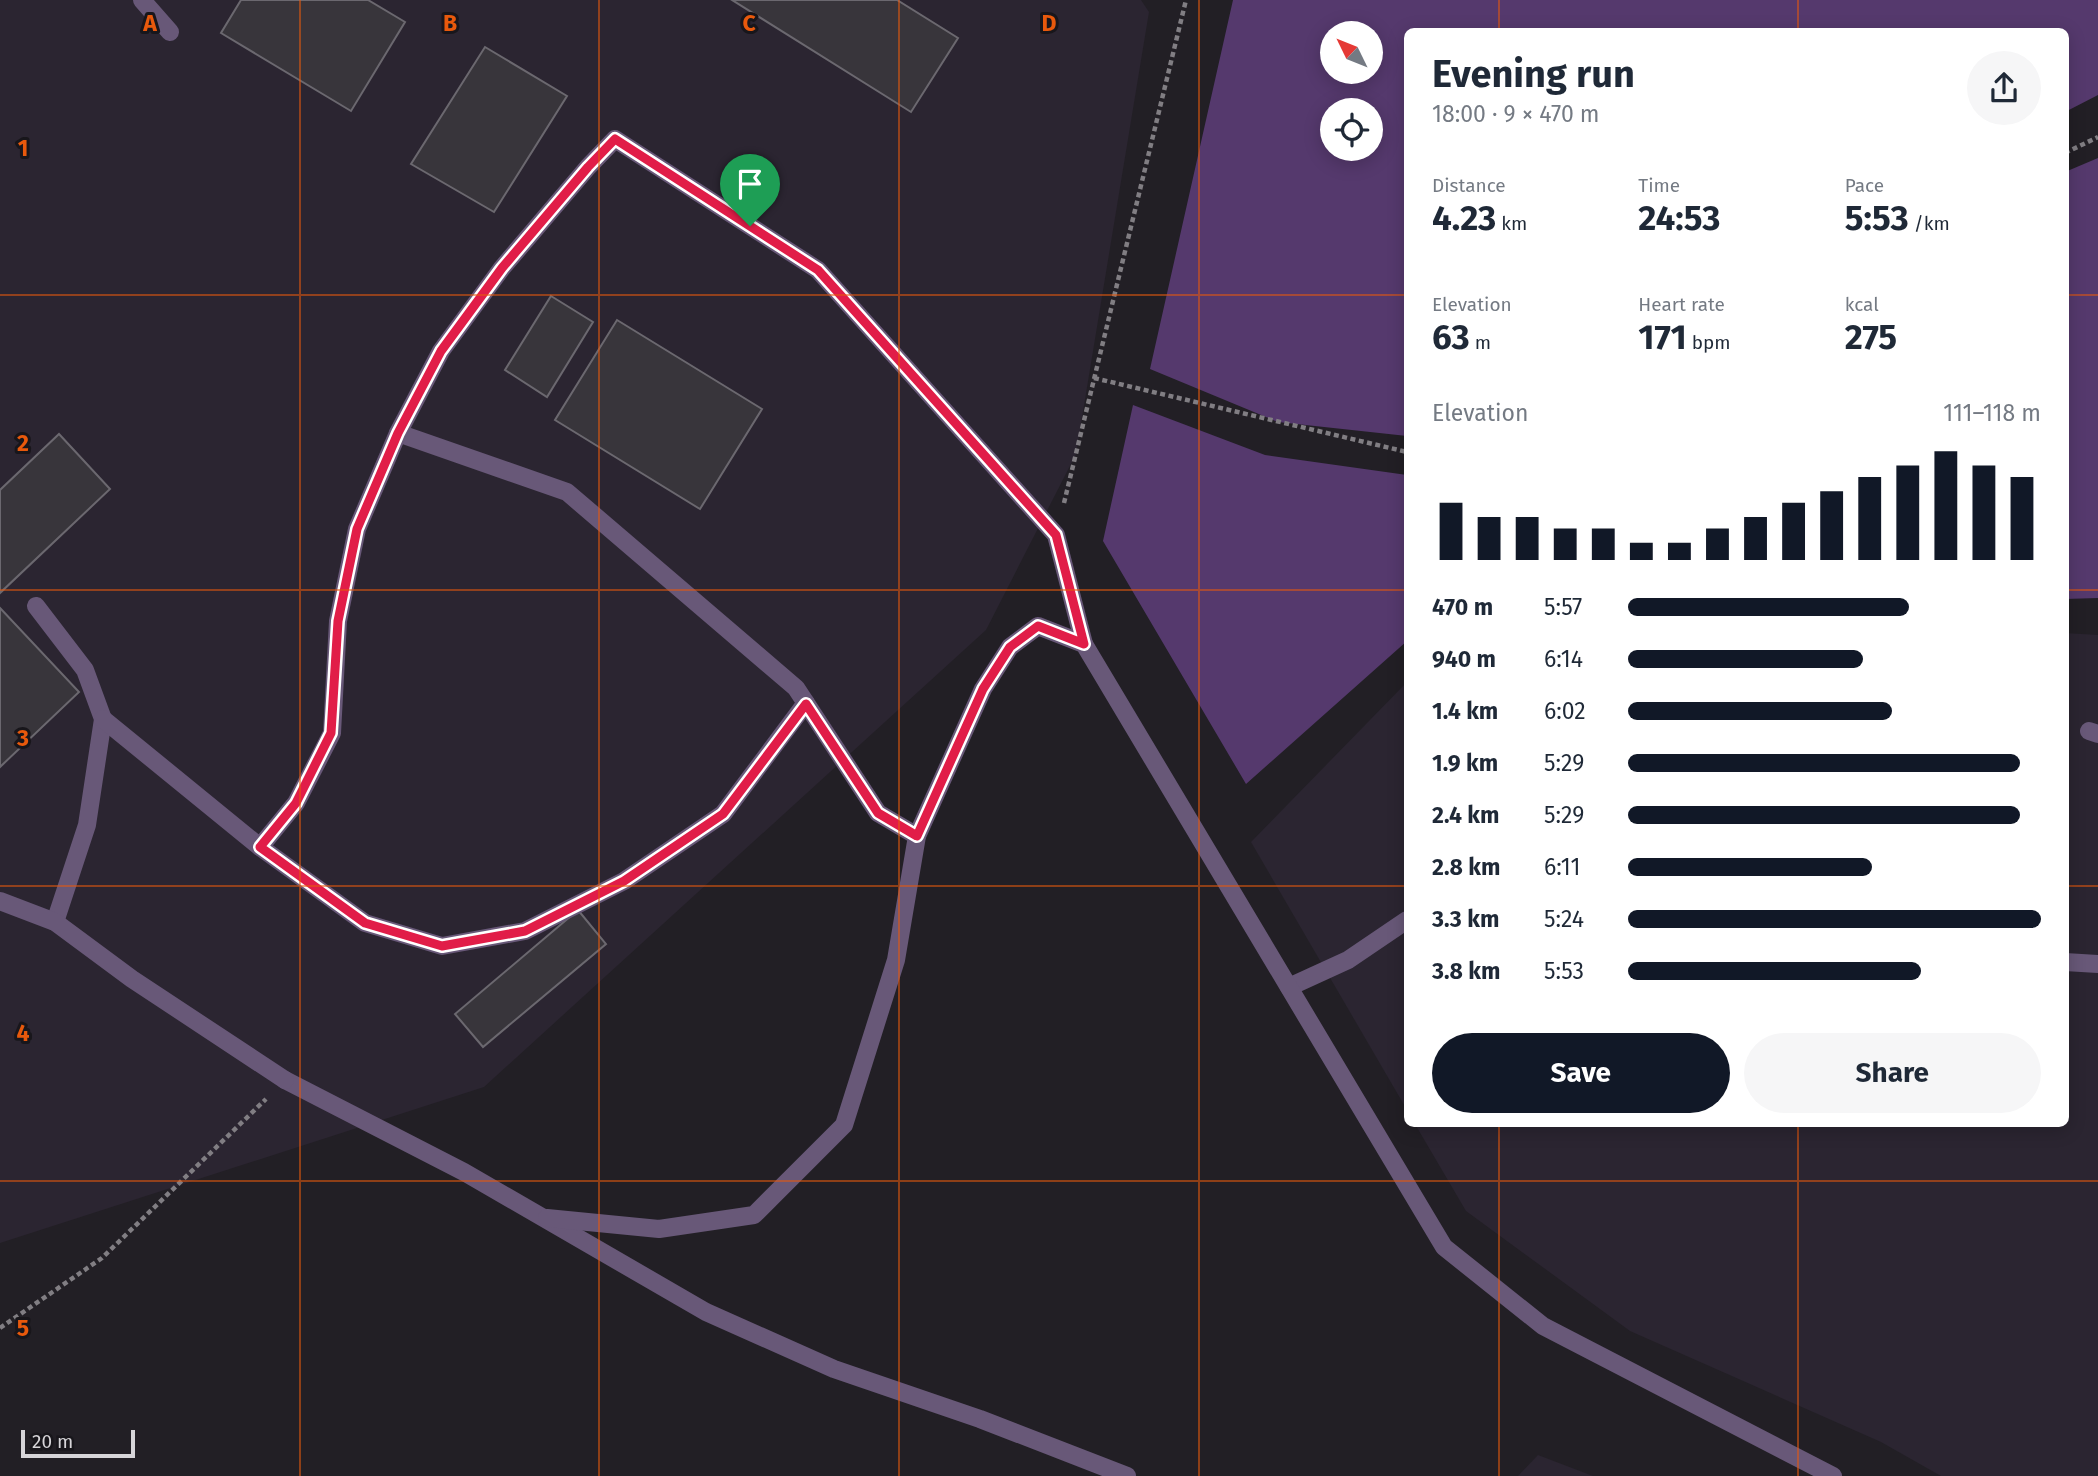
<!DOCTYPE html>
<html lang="en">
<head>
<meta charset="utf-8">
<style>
	:root { --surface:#fff; --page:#f6f6f7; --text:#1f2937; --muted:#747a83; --accent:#111827 }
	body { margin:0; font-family:"Fira Sans",sans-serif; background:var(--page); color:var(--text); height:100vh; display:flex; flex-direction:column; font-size:26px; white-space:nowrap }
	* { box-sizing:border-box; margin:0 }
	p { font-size:23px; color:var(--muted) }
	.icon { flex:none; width:38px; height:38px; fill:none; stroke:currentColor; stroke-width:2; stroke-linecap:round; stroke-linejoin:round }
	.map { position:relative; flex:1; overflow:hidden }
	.sheet { position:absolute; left:1404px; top:28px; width:665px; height:1099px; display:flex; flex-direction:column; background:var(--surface); border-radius:10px; box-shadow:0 4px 18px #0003 }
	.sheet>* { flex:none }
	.needle { width:46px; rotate:313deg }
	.tools { position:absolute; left:1320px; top:21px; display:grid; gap:14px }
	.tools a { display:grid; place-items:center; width:63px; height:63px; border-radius:50%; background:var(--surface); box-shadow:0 4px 18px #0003; font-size:35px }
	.scale { position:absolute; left:21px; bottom:18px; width:114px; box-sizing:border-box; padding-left:7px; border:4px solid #d7d5d9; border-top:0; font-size:19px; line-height:24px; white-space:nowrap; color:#d7d5d9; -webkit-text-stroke:5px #18161b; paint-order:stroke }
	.pin { position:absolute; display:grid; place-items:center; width:60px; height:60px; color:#fff; margin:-72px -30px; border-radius:50% 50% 50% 0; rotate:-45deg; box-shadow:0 0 7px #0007 }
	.pin .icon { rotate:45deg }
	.round { display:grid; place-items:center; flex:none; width:74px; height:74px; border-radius:37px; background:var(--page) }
	.head { display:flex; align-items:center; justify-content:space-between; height:119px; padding:0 28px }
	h1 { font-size:38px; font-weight:700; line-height:52px }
	.stats { display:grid; grid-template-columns:repeat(3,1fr); gap:10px; height:119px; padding:7px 28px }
	.stats div { display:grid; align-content:center }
	.stats b { font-size:35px; font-weight:700 }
	.stats small { font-size:19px; font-weight:400 }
	.stats p { font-size:19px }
	.chart { height:196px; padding:14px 28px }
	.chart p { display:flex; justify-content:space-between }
	.chart svg { width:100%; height:126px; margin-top:7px; stroke:var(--accent); stroke-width:6 }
	.button { display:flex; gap:14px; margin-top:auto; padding:14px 28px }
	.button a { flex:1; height:80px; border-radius:42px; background:var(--accent); color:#fff; font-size:28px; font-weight:700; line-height:80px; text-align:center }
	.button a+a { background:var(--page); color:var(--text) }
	ul { padding:0 28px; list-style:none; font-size:23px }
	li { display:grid; grid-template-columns:112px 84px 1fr; align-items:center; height:52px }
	li i { height:18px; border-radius:9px; background:var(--accent) }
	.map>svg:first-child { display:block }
	.built { fill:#2b2531 }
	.green { fill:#55396d; fill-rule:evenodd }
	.building { fill:#38353b; stroke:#6b686f; stroke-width:2 }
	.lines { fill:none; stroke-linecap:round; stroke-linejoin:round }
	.path { stroke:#817e83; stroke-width:4.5; stroke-dasharray:5 3.5; stroke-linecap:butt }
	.lane { stroke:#685878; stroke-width:18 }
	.street { stroke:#685878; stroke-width:18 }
	.route-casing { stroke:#fff; stroke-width:14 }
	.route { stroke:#e11d48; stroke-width:9 }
	.grid { fill:none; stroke:#e8590c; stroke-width:2; stroke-opacity:0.55 }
	.grid-label { font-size:23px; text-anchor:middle; font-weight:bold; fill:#e8590c; stroke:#18161b; stroke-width:6; stroke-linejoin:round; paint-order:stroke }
</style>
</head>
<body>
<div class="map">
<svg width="2098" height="1476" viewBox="0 0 2098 1476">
	<rect width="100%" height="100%" fill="#221f25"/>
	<g class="built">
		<path d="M0,0H1141L1149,12L1076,454L986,630L484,1087L0,1243Z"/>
		<path d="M2065,633L2098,635V1476H1941L1881,1442L1630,1331L1466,1211L1415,1124H2065Z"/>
		<path d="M1407,682V1110L1251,842Z"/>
		<path d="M1538,1455L1593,1476H1518Z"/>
	</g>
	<g class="green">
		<path d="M1233,0H2098V95L2065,112V32H1407V436L1278,422L1150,369ZM1332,33H1370V72H1332ZM1332,110H1370V149H1332Z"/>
		<path d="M2098,158V598L2065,599V172Z"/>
		<path d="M1133,405L1265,455L1407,475V641L1246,784L1103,541Z"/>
	</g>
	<g class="building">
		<path d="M241,0H368L405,22L351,111L221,33Z"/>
		<path d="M732,0H897L958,38L911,112Z"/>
		<path d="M485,47L567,96L494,212L411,164Z"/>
		<path d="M551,296L593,322L547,397L505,370Z"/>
		<path d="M617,320L762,409L700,509L555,420Z"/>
		<path d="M59,434L110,489L0,593V490Z"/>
		<path d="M0,608L79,692L0,767Z"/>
		<path d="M578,910L606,944L483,1047L455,1014Z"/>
	</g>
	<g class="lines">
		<g class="path">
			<path d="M2065,153L2098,137"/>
			<path d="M1094,378L1407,452"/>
			<path d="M1064,503L1186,0"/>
			<path d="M0,1328L102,1258L266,1099"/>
		</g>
		<g class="lane">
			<path d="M142,0L170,32"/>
			<path d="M398,433L567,492L796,688L878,813L917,836"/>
			<path d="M36,606L85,670L103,719L87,825L55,922"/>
			<path d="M103,719L260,847L365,923L442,946L525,931L624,881L723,814L806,703"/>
			<path d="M2089,731L2098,734"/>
			<path d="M260,847L296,803L332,733L338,621L357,529L398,433L441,351L502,268L588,167L615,139L818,270L1056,535L1084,644"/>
			<path d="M2065,962L2098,964"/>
			<path d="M1289,987L1348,960L1407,920"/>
			<path d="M285,1080L464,1172L706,1312L834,1369L980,1419L1127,1476"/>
			<path d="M547,1218L659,1229L754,1215L844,1125L896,960L917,836L983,689L1010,647L1038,626L1084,644L1444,1247L1543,1326L1833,1476"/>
		</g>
		<path class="street" d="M0,901L55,922L132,979L285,1080"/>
	</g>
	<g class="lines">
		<defs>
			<path id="route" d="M615,139L818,270L1056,535L1084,644L1038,626L1010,647L983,689L917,836L878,813L806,704L723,814L624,881L525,931L442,946L365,923L260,847L296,803L331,733L338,621L357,529L398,433L441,351L502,268L588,167Z"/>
		</defs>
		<use href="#route" class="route-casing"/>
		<use href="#route" class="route"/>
	</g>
	<path class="grid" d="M300,0V1476M599,0V1476M899,0V1476M1199,0V1476M1499,0V32M1798,0V32M0,295H1407M2065,295H2098M0,590H1407M2065,590H2098M0,886H1407M2065,886H2098M1499,1124V1476M1798,1124V1476M0,1181H2098"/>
	<g class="grid-label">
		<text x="150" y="31">A</text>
		<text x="450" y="31">B</text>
		<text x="749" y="31">C</text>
		<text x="1049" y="31">D</text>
		<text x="23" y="156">1</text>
		<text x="23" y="451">2</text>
		<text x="23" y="746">3</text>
		<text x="23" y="1041">4</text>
		<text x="23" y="1336">5</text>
	</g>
</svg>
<div class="tools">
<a><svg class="needle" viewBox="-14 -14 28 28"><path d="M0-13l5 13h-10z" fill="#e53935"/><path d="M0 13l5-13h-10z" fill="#747a83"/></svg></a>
<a><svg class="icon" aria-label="locate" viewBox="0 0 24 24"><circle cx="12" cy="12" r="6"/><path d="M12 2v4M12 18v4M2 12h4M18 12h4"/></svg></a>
</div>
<div class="scale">20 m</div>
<div class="pin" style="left:750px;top:226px;background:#1e9e55"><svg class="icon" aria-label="arrive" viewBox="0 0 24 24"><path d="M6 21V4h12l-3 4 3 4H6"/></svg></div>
<section class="sheet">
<div class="head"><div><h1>Evening run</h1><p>18:00 · 9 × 470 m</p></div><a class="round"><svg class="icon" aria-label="share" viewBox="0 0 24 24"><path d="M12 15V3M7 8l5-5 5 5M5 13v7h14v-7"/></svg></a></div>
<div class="stats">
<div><p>Distance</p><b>4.23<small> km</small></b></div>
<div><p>Time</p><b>24:53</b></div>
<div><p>Pace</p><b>5:53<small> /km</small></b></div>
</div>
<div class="stats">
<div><p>Elevation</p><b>63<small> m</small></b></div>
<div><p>Heart rate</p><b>171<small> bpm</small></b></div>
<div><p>kcal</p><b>275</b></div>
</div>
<div class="chart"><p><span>Elevation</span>111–118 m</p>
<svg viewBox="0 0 160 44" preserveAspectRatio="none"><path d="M5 44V24M15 44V29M25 44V29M35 44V33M45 44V33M55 44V38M65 44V38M75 44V33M85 44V29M95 44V24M105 44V20M115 44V15M125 44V11M135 44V6M145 44V11M155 44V15"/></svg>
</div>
<ul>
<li><b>470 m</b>5:57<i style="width:68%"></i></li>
<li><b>940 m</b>6:14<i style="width:57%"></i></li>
<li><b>1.4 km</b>6:02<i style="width:64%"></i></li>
<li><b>1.9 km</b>5:29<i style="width:95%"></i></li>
<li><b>2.4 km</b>5:29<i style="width:95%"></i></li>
<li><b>2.8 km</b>6:11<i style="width:59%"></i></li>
<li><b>3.3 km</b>5:24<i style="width:100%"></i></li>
<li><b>3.8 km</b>5:53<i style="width:71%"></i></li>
</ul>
<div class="button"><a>Save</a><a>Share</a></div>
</section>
</div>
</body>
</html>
